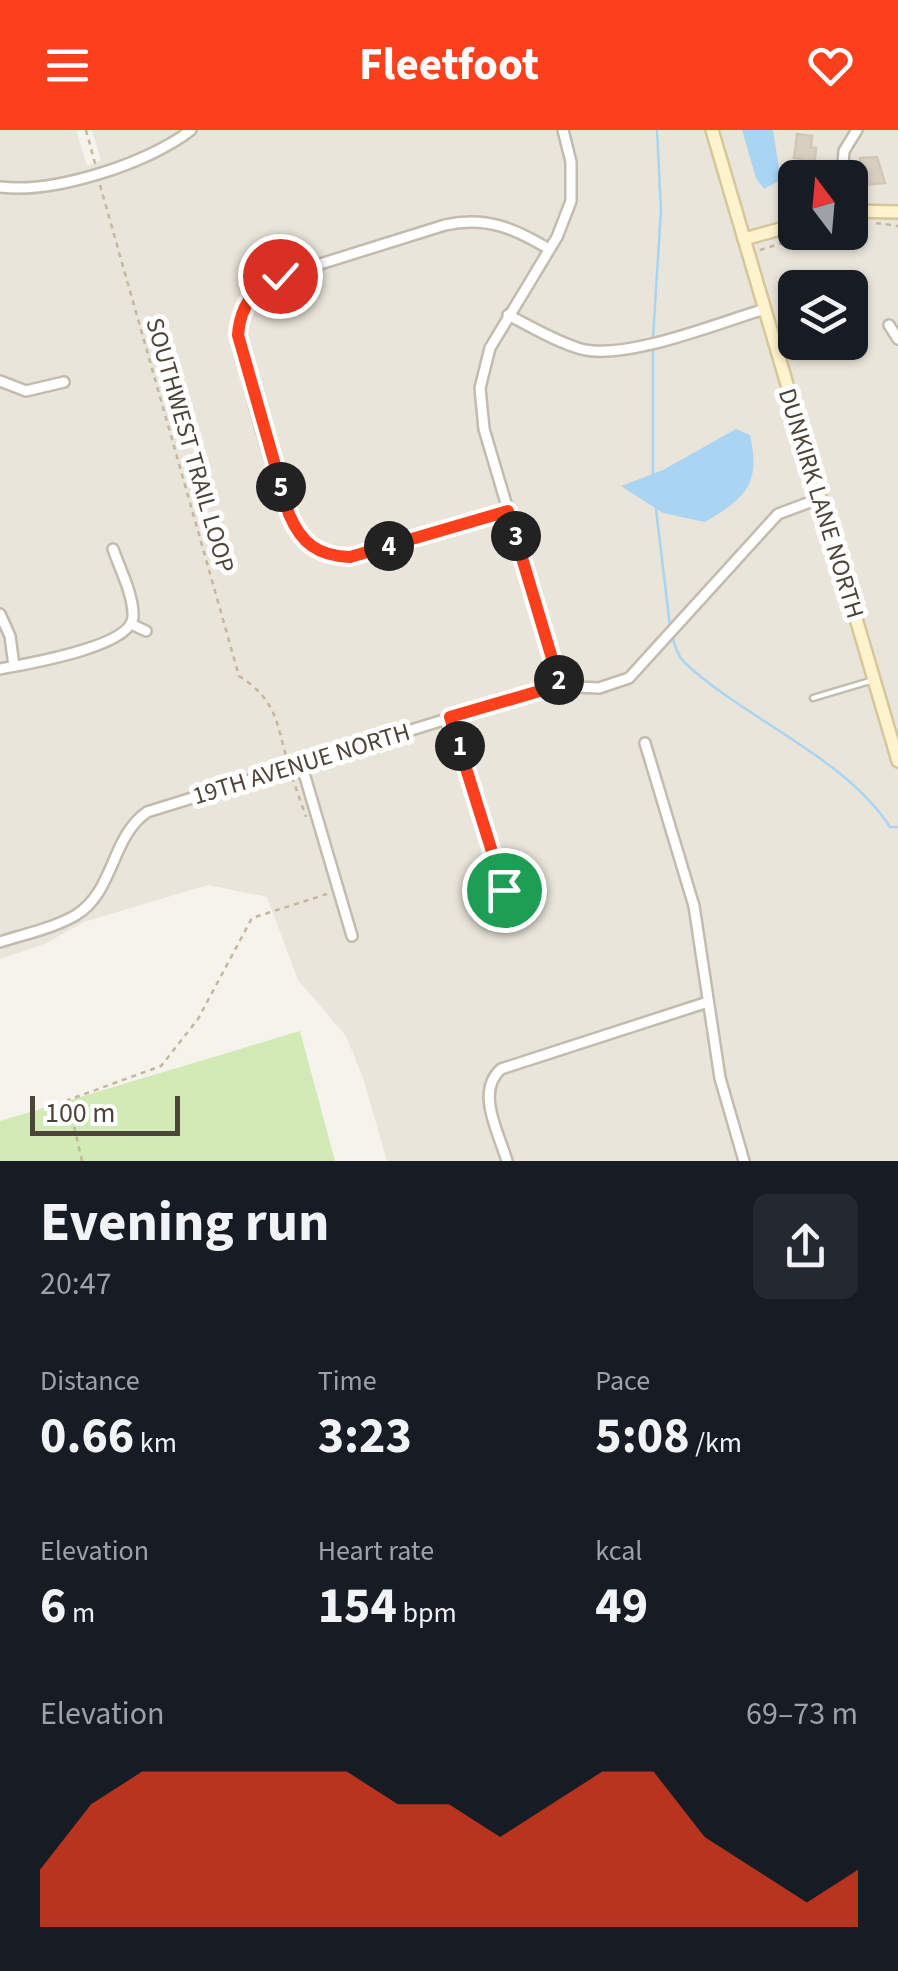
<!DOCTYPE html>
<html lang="en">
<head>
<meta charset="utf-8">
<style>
	:root { --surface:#171b24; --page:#242831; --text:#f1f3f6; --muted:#9ea1a6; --accent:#fc3f1d }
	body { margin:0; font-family:"Source Sans 3",sans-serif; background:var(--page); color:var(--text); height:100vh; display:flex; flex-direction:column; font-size:38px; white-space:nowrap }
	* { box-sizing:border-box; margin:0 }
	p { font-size:32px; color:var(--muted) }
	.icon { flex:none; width:55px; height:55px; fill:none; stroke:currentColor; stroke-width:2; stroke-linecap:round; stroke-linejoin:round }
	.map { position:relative; height:1031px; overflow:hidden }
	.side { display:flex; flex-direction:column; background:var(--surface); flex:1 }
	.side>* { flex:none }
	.needle { width:65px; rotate:344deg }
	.buttons { position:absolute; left:778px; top:30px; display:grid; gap:20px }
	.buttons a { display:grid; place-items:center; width:90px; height:90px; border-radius:15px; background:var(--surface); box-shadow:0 2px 8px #0004; font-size:50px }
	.scale { position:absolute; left:30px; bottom:25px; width:150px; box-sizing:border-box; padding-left:10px; border:5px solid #4b4439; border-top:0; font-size:28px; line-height:35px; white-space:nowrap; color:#4b4439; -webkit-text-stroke:8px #fff; paint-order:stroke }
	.pin { position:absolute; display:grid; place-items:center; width:85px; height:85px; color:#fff; margin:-42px; border:5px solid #fff; border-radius:50%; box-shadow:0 2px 10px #0007 }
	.km { position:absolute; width:50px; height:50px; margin:-25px; border-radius:50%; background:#222; color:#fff; font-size:28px; line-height:50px; text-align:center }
	.round { display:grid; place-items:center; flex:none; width:105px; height:105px; border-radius:15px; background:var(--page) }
	.overview { display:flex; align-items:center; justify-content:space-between; height:170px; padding:0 40px }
	h1 { font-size:55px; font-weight:700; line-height:75px }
	.stats { display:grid; grid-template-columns:repeat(3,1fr); gap:15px; height:170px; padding:10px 40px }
	.stats div { display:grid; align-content:center }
	.stats b { font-size:50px; font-weight:700 }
	.stats small { font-size:28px; font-weight:400 }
	.stats p { font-size:28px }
	.chart { height:280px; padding:20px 40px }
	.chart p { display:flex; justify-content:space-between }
	.chart svg { width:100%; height:180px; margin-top:10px; fill:var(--accent); opacity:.7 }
	header { display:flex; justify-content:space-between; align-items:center; height:130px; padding:0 40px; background:var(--accent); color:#fff; font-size:45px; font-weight:700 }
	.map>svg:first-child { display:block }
	.residential { fill:#eae5da; fill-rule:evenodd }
	.green { fill:#d2eab5 }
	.water { fill:#a9d4f2 }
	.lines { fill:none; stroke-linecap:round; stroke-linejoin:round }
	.stream { stroke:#a9d4f2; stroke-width:2.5 }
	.building { fill:#d8cfc1; stroke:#d3c7b4; stroke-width:2.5 }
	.lane-casing { stroke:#c2bbae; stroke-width:9 }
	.street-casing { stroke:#c2bbae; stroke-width:14 }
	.secondary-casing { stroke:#d6c79b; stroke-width:16 }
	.path { stroke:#c4b79f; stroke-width:2.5; stroke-dasharray:5 5; stroke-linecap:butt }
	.lane { stroke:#fff; stroke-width:4 }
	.street { stroke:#fff; stroke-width:9 }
	.secondary { stroke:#fff3cd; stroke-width:11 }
	.route-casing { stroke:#fff; stroke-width:20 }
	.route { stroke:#fc3f1d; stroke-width:12 }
	.labels { text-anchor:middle; stroke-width:10; stroke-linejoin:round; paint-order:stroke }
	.street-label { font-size:25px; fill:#4b4439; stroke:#fff }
</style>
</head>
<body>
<header><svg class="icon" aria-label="menu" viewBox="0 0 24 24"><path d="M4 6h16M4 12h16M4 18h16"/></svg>Fleetfoot<svg class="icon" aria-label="heart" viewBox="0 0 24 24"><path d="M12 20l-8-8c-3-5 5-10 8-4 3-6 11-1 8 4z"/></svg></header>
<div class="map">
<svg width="898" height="1031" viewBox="0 0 898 1031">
	<rect width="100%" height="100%" fill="#f6f3ec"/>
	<path class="residential" d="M0,0H76L87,36L101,30L92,0H898V1031H387L363,948L346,906L298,850L267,767L208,755L84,792L44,814L0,829ZM795,48H850V102H795ZM795,158H850V212H795Z"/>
	<path class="green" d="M300,901L335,1031H0V991Z"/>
	<g class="water">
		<path d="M742,0H773L781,50L764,59L756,48Z"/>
		<path d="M736,299L750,305C761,354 746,368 705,392L663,383L621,356L663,340Z"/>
	</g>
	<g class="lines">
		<g class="stream">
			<path d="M653,208L661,80L657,0"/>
			<path d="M653,216V344"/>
			<path d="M656,379L670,496"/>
			<path d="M672,504C674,514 677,525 684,532C744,589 845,627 890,697H898"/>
		</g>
	</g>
	<g class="building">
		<path d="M797,4L812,6L811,17L816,18L813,48H802L801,29L794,28Z"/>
		<path d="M877,27L885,53L864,55L860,28Z"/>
	</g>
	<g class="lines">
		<defs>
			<path id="lane" d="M813,568L870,551"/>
			<g id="street">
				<path d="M842,48L844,21L857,0"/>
				<path d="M0,57C54,64 149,33 191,0"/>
				<path d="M508,185C532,197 556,212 581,219C625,231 718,193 765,179"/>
				<path d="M889,195L898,209"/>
				<path d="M0,251L26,261L64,252"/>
				<path d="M508,381C469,393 358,436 324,424C312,419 302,409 296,399C281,374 235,219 239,193C242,175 254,160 269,150L445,95C486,86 514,98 549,119"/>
				<path d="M0,484L10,506L14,536"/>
				<path d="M131,494L146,501"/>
				<path d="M0,539C26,534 131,517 133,487C134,466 120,439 113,419"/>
				<path d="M560,555L484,299L480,258L490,218L557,107L571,71V32L563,0"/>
				<path d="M450,587L504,760"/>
				<path d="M645,613L694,776L720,948L744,1031"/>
				<path d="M301,633L352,806"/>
				<path d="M0,812C25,804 54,798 76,785C114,762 111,707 147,682L553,556L599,558L629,548L778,384L821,368"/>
				<path d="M507,1031C499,1003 475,962 501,939L708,872"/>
			</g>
			<g id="secondary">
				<path d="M712,0L898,631"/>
				<path d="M850,81L898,82"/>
				<path d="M744,109L795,95"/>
			</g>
		</defs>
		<use href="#lane" class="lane-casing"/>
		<use href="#street" class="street-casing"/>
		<use href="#secondary" class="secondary-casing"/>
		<g class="path">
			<path d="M86,0L96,37"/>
			<path d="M100,55L239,546C276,570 276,590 287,630"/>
			<path d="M876,93L898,96"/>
			<path d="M850,95L868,93"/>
			<path d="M760,120L817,102"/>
			<path d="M292,647L306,687"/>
			<path d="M82,1031L68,970L161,936L198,889L252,788L327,764"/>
		</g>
		<use href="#lane" class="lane"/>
		<use href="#street" class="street"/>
		<use href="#secondary" class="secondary"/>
	</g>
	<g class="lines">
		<defs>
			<path id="route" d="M280,146C254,157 240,177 238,205L289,384C301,413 318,426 350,427L508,381L560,555L450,587L504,760"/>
		</defs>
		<use href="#route" class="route-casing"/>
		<use href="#route" class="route"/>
	</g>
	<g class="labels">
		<g class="street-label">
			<text transform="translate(191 315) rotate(74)" y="9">SOUTHWEST TRAIL LOOP</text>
			<text transform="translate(822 373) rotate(73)" y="9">DUNKIRK LANE NORTH</text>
			<text transform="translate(301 633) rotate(-17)" y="9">19TH AVENUE NORTH</text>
		</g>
	</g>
</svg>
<div class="buttons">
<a><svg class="needle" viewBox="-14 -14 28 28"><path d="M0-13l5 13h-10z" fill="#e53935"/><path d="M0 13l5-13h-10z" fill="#9ea1a6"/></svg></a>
<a><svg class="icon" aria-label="layers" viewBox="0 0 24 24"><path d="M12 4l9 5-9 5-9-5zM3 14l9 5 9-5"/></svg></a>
</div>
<div class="scale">100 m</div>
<div class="pin" style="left:504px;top:760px;background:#1e9e55"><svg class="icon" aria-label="arrive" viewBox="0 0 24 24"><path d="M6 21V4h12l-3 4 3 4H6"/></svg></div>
<div class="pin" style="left:280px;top:146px;background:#d93025"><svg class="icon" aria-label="check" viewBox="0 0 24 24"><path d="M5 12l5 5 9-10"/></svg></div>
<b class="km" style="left:460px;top:616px">1</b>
<b class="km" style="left:559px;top:550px">2</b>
<b class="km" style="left:516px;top:406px">3</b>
<b class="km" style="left:389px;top:416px">4</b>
<b class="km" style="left:281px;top:357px">5</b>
</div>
<section class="side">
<div class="overview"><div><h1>Evening run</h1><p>20:47</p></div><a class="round"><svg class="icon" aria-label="share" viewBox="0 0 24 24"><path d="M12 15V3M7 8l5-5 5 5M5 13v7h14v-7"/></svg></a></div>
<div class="stats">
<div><p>Distance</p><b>0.66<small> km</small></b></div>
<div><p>Time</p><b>3:23</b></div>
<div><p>Pace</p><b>5:08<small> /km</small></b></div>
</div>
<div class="stats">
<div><p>Elevation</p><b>6<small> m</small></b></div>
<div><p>Heart rate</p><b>154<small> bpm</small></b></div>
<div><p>kcal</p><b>49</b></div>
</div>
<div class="chart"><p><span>Elevation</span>69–73 m</p>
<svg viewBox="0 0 160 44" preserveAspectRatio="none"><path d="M0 44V30L10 14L20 6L30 6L40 6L50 6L60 6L70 14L80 14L90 22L100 14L110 6L120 6L130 22L140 30L150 38L160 30V44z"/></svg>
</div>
</section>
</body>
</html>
